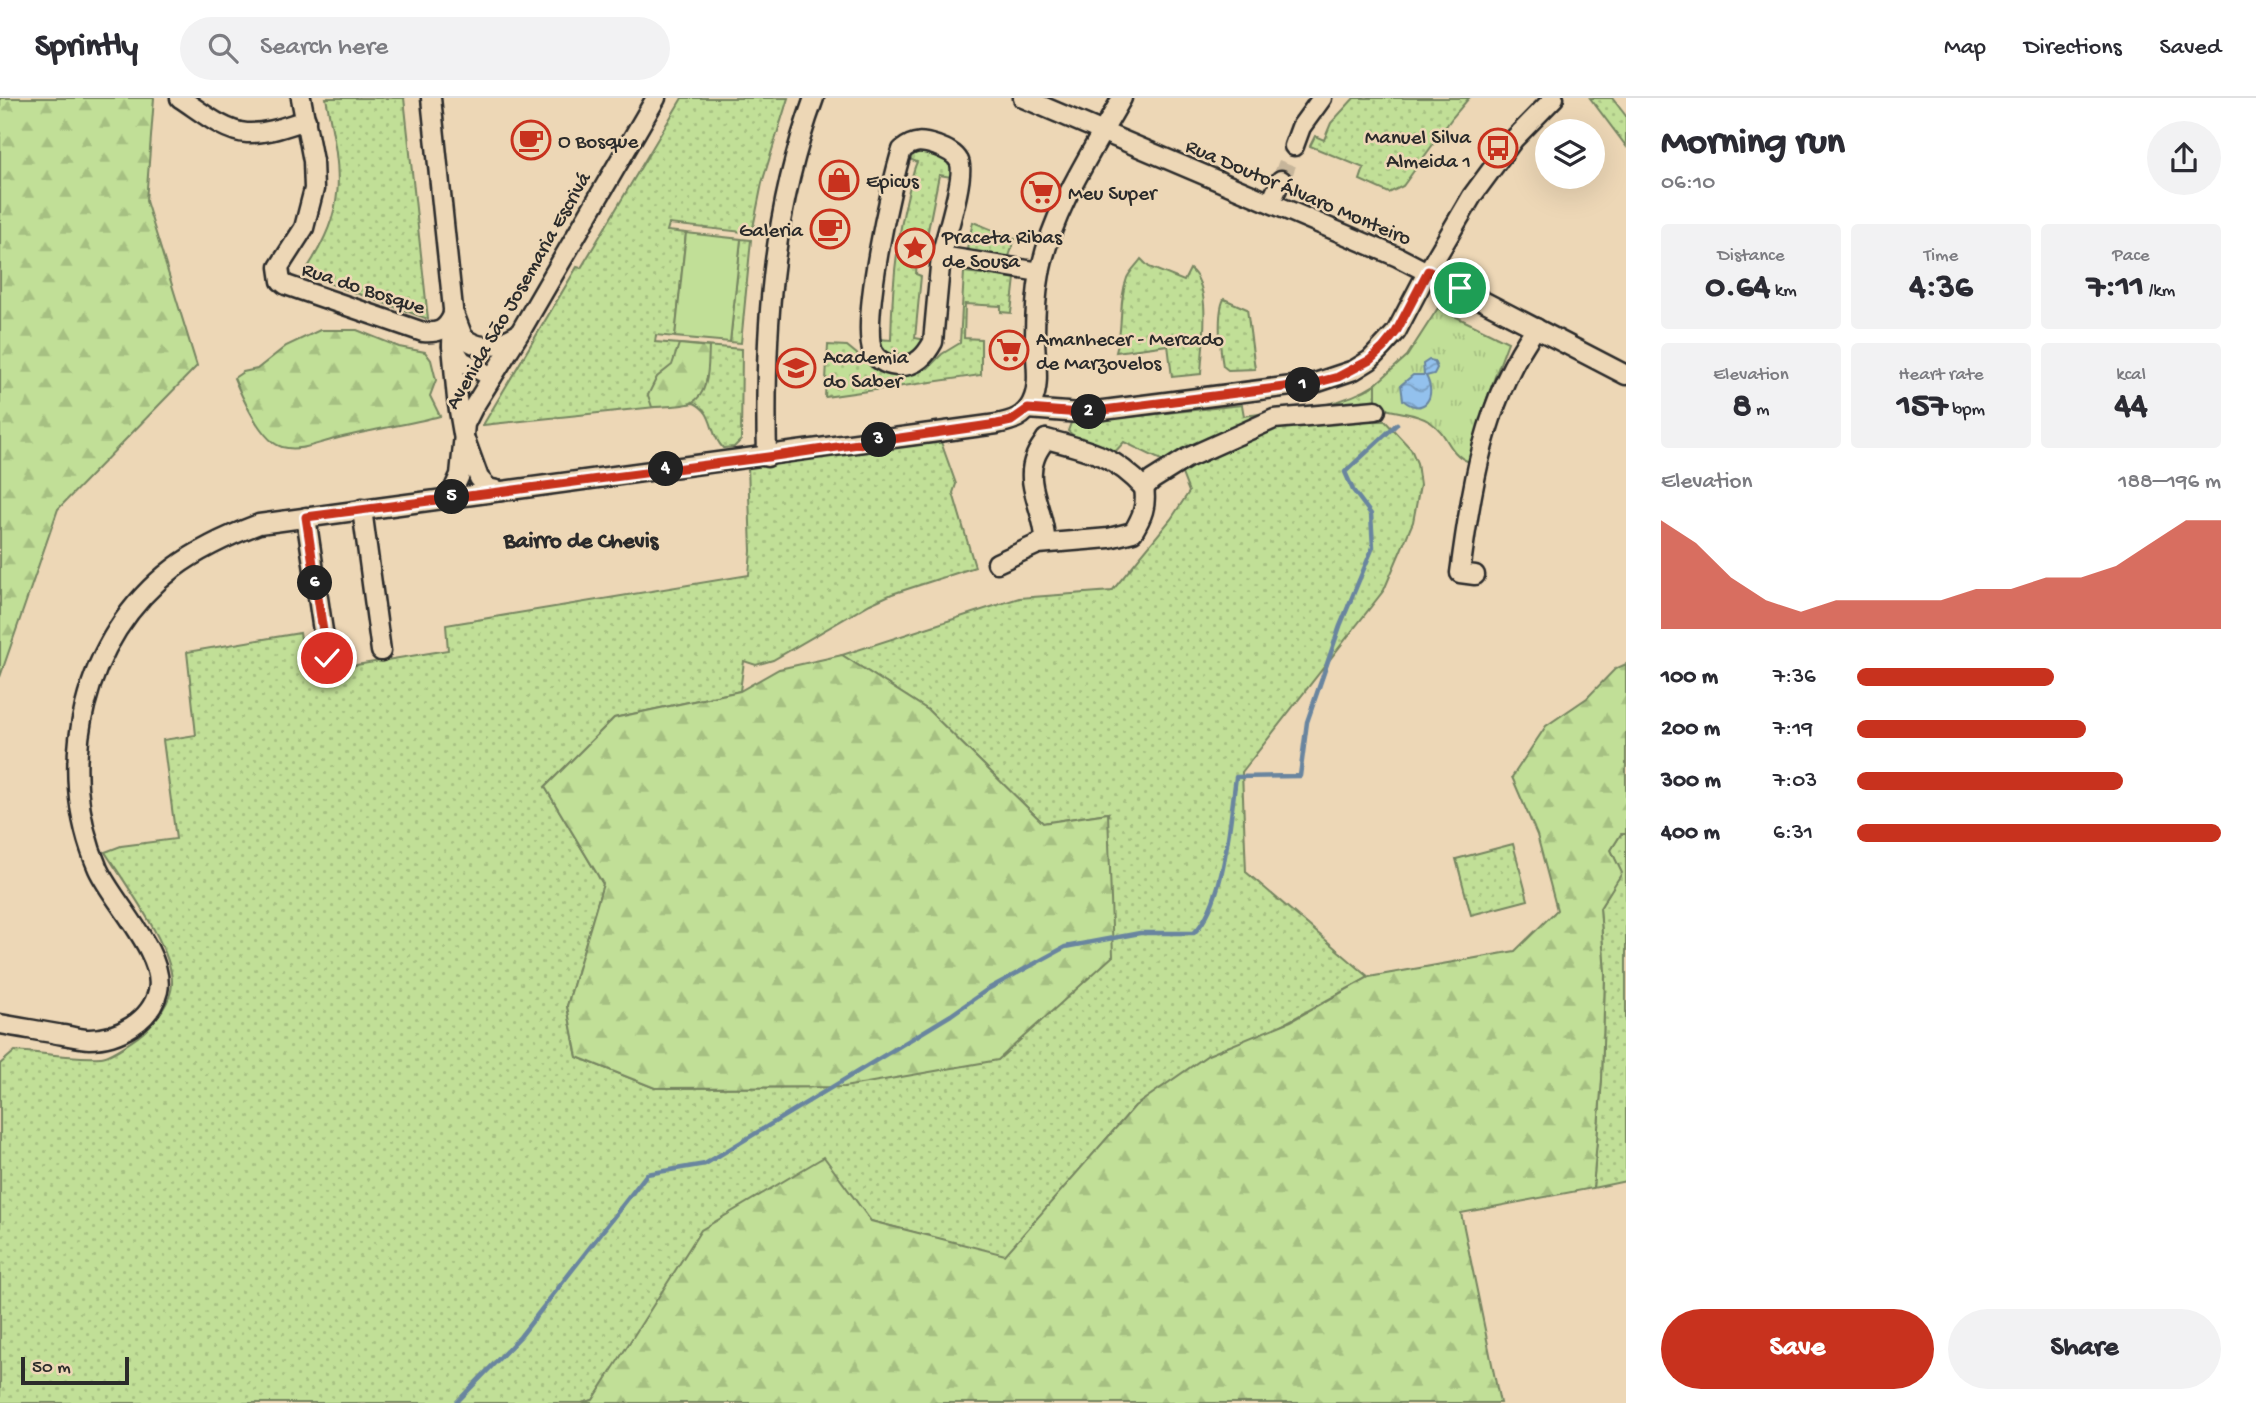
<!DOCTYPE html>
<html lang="en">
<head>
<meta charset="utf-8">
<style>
	:root { --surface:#fff; --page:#f2f2f3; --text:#2b2b33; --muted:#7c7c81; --line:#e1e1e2; --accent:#c8321e }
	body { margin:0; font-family:"Gochi Hand",sans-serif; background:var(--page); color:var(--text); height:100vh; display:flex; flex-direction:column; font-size:26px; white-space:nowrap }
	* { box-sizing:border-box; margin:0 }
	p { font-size:23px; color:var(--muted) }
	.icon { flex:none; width:38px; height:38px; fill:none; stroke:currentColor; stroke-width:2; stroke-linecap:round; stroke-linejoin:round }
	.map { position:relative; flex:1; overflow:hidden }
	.sheet { display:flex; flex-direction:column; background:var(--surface); width:630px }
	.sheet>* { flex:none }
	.buttons { position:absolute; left:1535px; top:21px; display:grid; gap:14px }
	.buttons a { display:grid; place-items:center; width:70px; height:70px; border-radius:50%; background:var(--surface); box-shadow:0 7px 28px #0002; font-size:35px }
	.scale { position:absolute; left:21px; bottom:18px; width:108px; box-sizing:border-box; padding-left:7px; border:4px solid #2b2b2b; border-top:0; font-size:19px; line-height:24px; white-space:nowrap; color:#2b2b2b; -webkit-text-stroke:5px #edd7b6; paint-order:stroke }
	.pin { position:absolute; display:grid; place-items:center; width:60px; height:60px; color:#fff; margin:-30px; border:4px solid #fff; border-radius:50%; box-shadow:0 2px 7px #0007 }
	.km { position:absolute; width:35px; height:35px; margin:-18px; border-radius:50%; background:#222; color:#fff; font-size:19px; line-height:35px; text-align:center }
	.round { display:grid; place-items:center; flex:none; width:74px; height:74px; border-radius:37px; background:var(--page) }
	.head { display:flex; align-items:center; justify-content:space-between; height:119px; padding:0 35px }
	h1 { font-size:38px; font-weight:700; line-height:52px }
	.stats { display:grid; grid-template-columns:repeat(3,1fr); gap:10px; height:119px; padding:7px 35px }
	.stats div { display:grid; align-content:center; border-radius:7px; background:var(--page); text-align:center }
	.stats b { font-size:35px; font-weight:700 }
	.stats small { font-size:19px; font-weight:400 }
	.stats p { font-size:19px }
	.chart { height:196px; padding:14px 35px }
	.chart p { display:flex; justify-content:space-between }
	.chart svg { width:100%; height:126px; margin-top:7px; fill:var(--accent); opacity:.7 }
	.button { display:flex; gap:14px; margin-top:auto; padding:14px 35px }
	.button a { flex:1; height:80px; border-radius:42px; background:var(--accent); color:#fff; font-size:28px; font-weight:700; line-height:80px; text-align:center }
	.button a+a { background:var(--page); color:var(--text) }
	ul { padding:0 35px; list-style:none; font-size:23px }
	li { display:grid; grid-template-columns:112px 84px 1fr; align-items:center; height:52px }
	li i { height:18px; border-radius:9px; background:var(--accent) }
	header { display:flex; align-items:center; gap:42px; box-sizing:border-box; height:98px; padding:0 35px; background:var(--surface); border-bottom:2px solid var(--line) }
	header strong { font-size:33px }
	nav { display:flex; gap:38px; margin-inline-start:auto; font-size:24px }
	.search { width:490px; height:63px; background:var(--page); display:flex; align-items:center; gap:18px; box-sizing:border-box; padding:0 24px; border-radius:38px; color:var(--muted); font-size:26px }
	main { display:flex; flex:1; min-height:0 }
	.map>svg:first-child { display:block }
	.grass { fill:url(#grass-dots); stroke:#768561; stroke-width:2 }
	.forest { fill:url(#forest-firs); stroke:#768561; stroke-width:2 }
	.park { fill:url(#park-tufts); stroke:#768561; stroke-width:2 }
	.pitch { fill:#c1df97; stroke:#768561; stroke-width:2 }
	.water { fill:url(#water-waves); stroke:#69859f; stroke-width:2 }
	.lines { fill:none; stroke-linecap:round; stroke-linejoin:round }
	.stream { stroke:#69859f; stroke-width:4.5 }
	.minor-tunnel { stroke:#c6b59a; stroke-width:18; stroke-dasharray:18 9; stroke-linecap:butt }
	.minor-casing { stroke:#2b2b2b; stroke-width:23 }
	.minor { stroke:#edd7b6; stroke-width:18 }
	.route-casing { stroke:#fff; stroke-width:14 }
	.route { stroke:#c8321e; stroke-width:9 }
	.labels { text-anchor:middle; stroke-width:5; stroke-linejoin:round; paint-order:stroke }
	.poi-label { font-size:21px; fill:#2b2b2b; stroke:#edd7b6; text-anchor:start }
	.street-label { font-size:21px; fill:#2b2b2b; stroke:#edd7b6 }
	.neighbourhood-label { font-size:23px; font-weight:bold; fill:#2b2b2b; stroke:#edd7b6 }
</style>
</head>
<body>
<header>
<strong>Sprintly</strong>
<div class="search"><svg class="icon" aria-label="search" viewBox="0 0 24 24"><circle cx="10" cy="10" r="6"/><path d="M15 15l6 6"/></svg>Search here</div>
<nav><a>Map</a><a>Directions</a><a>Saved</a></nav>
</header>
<main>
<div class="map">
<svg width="1626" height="1305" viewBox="0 0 1626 1305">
	<defs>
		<pattern id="grass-dots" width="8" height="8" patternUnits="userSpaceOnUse" patternTransform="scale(1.75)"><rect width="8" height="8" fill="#c1df97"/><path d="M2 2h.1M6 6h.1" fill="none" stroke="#a6c082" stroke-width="1.8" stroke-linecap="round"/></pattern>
		<pattern id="forest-firs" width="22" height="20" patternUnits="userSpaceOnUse" patternTransform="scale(1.75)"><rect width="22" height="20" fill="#c1df97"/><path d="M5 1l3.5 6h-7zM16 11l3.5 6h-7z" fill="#a6c082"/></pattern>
		<pattern id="park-tufts" width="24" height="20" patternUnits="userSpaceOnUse" patternTransform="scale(1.75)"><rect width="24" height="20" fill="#c1df97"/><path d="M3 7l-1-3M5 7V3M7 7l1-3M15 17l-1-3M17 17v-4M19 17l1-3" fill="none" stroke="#a6c082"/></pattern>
		<pattern id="water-waves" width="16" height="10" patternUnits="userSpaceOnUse" patternTransform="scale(1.75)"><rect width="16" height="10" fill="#93c1ed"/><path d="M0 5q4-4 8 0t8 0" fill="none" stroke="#789dc0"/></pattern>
	</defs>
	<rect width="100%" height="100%" fill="#edd7b6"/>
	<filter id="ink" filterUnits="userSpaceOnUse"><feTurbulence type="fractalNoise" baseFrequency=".0143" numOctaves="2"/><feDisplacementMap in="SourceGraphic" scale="14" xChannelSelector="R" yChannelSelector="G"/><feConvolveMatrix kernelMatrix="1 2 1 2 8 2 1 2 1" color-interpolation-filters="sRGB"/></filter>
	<g filter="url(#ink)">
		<g class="grass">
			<path d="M326,0H404L428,221L306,177L305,174C349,106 341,76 326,0Z"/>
			<path d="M682,0H788L762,85L752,135L669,126L667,133L686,135L675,239L656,237L655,244L742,251L741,342L734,349L723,350C708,334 715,315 694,305L483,327L577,169L581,170Z"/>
			<path d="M1354,0H1469L1452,20L1403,88L1389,95L1360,82L1364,70L1310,48L1315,38L1324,42L1331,25Z"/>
			<path d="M1590,0H1612L1626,18V48Z"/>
			<path d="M913,53C932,52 944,55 954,71L951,79L939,77L922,163L917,162L916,176L921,178L915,240L926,242C912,261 896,270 878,249L879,241L891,242C892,193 896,143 908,96C911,85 912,74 917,64L907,60Z"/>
			<path d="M973,124L1015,141L1006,167L967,151Z"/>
			<path d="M741,141L751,142L741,245L730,244Z"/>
			<path d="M1141,161L1149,169L1184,183L1190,171C1213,189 1202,248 1201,276L1172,279L1168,247L1116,254C1124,229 1118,203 1127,180C1130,173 1137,167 1141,161Z"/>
			<path d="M964,174L1015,180L1011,215L1001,214V208L965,206L964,240L981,241V277L825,299L828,247L847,248L879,274L895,277L928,270L942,256L960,245Z"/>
			<path d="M1224,201L1247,211L1255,271L1228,272L1223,268C1220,252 1217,214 1224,201Z"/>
			<path d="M1376,286V308L1323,313L1165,364L1124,344L1114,355L1075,339L1068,333L1071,325L1242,307L1244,318C1289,312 1338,311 1376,286Z"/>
			<path d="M1325,322L1385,323L1411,351L1417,365L1420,387L1413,424L1384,492L1242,674L1246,774L1369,879L1135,1008L1005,1158L871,1123L648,1219L593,1302L582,1305H0V966L15,953C43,955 73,961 101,959C110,959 139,939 146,932C158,919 171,904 172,886C174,851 124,784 105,754L121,748L176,741L163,642L196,637L187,554L300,535L307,575L448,552L446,527L749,477L751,453L748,368L941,344L956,386L953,395L975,469L892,496L870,506L773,562L756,567L744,563L740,593L614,620L545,689L603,786L567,908L577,959L655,990L844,989L1108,715L1043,725L928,612L842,557L1019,500L1112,493L1171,421L1189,394L1179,368L1265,328Z"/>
			<path d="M1621,736H1626V1083L1593,1090L1602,981L1605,876L1600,810L1621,775L1611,752Z"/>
			<path d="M1513,746L1528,802L1471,817L1456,761Z"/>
		</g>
		<g class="forest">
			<path d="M0,0H154L146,103L197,268L58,411L0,579Z"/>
			<path d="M320,232H357L399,249L425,254L431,262L436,282L430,298L440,318C405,327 369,332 335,341C318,345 300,354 282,349C261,343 242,299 234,280L243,274L257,271L286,248Z"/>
			<path d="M679,246L709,249C708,267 710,296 691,305C681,309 663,308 652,309L648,297L657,279L672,267Z"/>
			<path d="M842,557L928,612L1043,725L1108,715L1113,858L998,962L844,989L655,990L577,959L567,908L603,786L545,689L614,620L740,593L779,571Z"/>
			<path d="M1626,566V736H1621L1611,752L1622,775L1600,810L1605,876L1602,981L1593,1090L1461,1115L1500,1305H582L593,1302L701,1132L824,1059L871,1123L1005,1157L1135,1008L1208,957L1291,923L1369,879L1515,853L1557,812L1537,737L1512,679L1546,628L1587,600L1615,571Z"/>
		</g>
		<path class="park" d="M1438,210L1508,244L1487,300L1469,364C1446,354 1450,337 1430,324C1415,314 1393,315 1376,308V286L1407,258Z"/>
		<path class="pitch" d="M686,135L741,141L730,244L675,239Z"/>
		<path class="water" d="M1429,262L1434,263L1437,270L1434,276L1426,278C1438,299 1423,319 1403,302L1401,287L1413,277H1424L1423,266Z"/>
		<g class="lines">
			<path class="stream" d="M456,1305L520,1239L647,1076L705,1066L951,917L988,891L1065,849L1140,835H1194C1225,805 1230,722 1236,679L1300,678L1307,624L1340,528L1373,449L1371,416L1353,392L1345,374L1397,326"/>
			<path class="minor-tunnel" d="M1281,82L1294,48"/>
			<defs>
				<g id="minor">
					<path d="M180,0C199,12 224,34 247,35C267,36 287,28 306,22"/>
					<path d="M301,0L313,63L314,91L304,130L279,169L281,183L286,187L423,234C438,235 445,233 452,219"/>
					<path d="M431,0L453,211L452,248L457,301L463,336L479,380L488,390L501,393"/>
					<path d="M1023,0L1398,159L1626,277"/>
					<path d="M1294,48L1301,29L1322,0"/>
					<path d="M1271,104L1281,82"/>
					<path d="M941,158L933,244C926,257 917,268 900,268C890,268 878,264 873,254C860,225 891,86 902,52C914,42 922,43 937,48C945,51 955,55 959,63C966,76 945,141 941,158L1040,174"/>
					<path d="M455,218L463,239C482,255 499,247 518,236"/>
					<path d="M452,248L462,263L492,279"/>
					<path d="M1028,311L1080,315L1315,285L1354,272L1370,262L1396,234L1428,173L1472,98L1514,41L1554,0"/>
					<path d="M1046,341C1088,352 1114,357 1144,390L1152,382L1187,360L1274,321L1376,312"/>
					<path d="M767,359C764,236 771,117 814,0"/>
					<path d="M450,399L460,377L465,326L473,310L519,236L656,0"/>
					<path d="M362,411L381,553"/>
					<path d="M306,419L327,560"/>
					<path d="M1038,446L1045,441C1045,415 1024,386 1035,360C1037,353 1042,347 1046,341"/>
					<path d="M997,465L1038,446L1109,440L1133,434C1142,419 1147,408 1144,390"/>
					<path d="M1475,477L1460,475C1471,390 1485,300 1536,230"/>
					<path d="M0,926C21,930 42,933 63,937C71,938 81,941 89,941C118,941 151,923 158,893C166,857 113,804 98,771C53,668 83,539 174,470C199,451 230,437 259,426L997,326C1012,323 1025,319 1032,304C1041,286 1035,260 1035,240C1035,219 1036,196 1040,175C1052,113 1091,55 1122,0"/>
				</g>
			</defs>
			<use href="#minor" class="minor-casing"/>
			<use href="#minor" class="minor"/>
		</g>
	</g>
	<g class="lines" filter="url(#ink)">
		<defs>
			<path id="route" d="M327,560L306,419L768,359L997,326L1011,323L1028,311L1080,315L1315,285L1338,279L1370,262L1383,250L1396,234L1428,173L1460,190"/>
		</defs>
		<use href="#route" class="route-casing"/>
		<use href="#route" class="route"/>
	</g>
	<defs>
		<symbol id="cafe-ring" viewBox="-11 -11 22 22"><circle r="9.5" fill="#edd7b6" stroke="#c8321e" stroke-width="1.5"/><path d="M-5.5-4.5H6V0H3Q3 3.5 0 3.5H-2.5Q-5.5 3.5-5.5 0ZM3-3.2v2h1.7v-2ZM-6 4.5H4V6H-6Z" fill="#c8321e"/></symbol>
		<symbol id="bus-ring" viewBox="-11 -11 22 22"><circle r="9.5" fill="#edd7b6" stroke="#c8321e" stroke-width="1.5"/><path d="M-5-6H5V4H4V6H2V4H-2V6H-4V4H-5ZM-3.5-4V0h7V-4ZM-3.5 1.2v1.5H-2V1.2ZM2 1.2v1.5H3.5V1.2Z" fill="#c8321e"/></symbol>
		<symbol id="shop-ring" viewBox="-11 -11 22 22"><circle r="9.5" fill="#edd7b6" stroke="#c8321e" stroke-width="1.5"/><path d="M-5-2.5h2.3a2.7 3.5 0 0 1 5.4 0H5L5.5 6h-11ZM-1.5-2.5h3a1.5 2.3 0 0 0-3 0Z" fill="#c8321e"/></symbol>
		<symbol id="supermarket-ring" viewBox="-11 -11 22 22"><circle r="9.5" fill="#edd7b6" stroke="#c8321e" stroke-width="1.5"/><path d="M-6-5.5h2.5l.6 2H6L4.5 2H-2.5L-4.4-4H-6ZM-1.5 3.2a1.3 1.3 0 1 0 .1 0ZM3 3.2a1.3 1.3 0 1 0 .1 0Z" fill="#c8321e"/></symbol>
		<symbol id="sight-ring" viewBox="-11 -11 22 22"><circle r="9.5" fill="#edd7b6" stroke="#c8321e" stroke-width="1.5"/><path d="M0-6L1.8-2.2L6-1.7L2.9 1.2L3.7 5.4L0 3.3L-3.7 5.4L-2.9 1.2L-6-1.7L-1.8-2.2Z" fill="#c8321e"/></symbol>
		<symbol id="school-ring" viewBox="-11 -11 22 22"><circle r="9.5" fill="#edd7b6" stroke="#c8321e" stroke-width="1.5"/><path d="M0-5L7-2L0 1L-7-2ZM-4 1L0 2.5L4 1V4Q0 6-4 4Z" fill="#c8321e"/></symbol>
	</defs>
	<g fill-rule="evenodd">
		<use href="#cafe-ring" x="509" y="20" width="44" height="44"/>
		<use href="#bus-ring" x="1476" y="28" width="44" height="44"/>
		<use href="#shop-ring" x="817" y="60" width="44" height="44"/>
		<use href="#supermarket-ring" x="1019" y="72" width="44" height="44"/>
		<use href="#cafe-ring" x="808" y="109" width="44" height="44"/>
		<use href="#sight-ring" x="893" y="128" width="44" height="44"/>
		<use href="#supermarket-ring" x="987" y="230" width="44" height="44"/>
		<use href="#school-ring" x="774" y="248" width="44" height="44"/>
	</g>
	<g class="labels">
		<g class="poi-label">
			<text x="1471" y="45" text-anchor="end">Manuel Silva<tspan x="1471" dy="24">Almeida 1</tspan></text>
			<text x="558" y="49">O Bosque</text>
			<text x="866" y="89">Epicus</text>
			<text x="1068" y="101">Meu Super</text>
			<text x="803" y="138" text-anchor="end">Galeria</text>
			<text x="942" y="145">Praceta Ribas<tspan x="942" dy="24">de Sousa</tspan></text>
			<text x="1036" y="247">Amanhecer - Mercado<tspan x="1036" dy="24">de Marzovelos</tspan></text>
			<text x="823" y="265">Academia<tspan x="823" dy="24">do Saber</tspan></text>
		</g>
		<g class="street-label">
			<text transform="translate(1299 93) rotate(23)" y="7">Rua Doutor Álvaro Monteiro</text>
			<text transform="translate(364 189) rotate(18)" y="7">Rua do Bosque</text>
			<text transform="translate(517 192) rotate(-60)" y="7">Avenida São Josemaria Escrivá</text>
		</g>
		<g class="neighbourhood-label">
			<text x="581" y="449">Bairro de Chevis</text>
		</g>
	</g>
</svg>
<div class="buttons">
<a><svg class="icon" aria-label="layers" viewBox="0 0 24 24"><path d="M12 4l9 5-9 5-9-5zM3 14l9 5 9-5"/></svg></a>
</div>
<div class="scale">50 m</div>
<div class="pin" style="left:1460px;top:190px;background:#1e9e55"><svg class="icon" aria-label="arrive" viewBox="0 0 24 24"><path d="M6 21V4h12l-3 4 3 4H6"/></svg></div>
<div class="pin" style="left:327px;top:560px;background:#d93025"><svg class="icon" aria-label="check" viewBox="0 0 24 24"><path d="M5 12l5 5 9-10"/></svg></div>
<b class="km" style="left:1303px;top:287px">1</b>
<b class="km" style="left:1089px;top:314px">2</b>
<b class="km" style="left:879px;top:342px">3</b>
<b class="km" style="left:666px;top:371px">4</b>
<b class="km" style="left:452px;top:399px">5</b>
<b class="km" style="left:315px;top:485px">6</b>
</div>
<section class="sheet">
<div class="head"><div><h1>Morning run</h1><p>06:10</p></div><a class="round"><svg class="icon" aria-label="share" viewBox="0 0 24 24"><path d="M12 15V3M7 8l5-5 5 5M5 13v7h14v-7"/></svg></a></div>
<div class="stats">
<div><p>Distance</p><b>0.64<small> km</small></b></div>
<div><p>Time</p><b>4:36</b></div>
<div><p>Pace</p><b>7:11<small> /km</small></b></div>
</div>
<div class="stats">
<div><p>Elevation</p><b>8<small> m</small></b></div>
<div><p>Heart rate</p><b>157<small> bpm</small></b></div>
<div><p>kcal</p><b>44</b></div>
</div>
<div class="chart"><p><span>Elevation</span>188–196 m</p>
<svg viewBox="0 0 160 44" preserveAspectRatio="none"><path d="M0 44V6L10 14L20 26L30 34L40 38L50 34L60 34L70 34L80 34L90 30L100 30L110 26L120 26L130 22L140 14L150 6L160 6V44z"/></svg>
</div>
<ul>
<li><b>100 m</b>7:36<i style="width:54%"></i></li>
<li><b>200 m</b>7:19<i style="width:63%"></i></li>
<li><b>300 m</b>7:03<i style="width:73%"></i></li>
<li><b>400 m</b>6:31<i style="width:100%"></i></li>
</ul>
<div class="button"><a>Save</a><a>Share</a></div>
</section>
</main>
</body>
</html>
